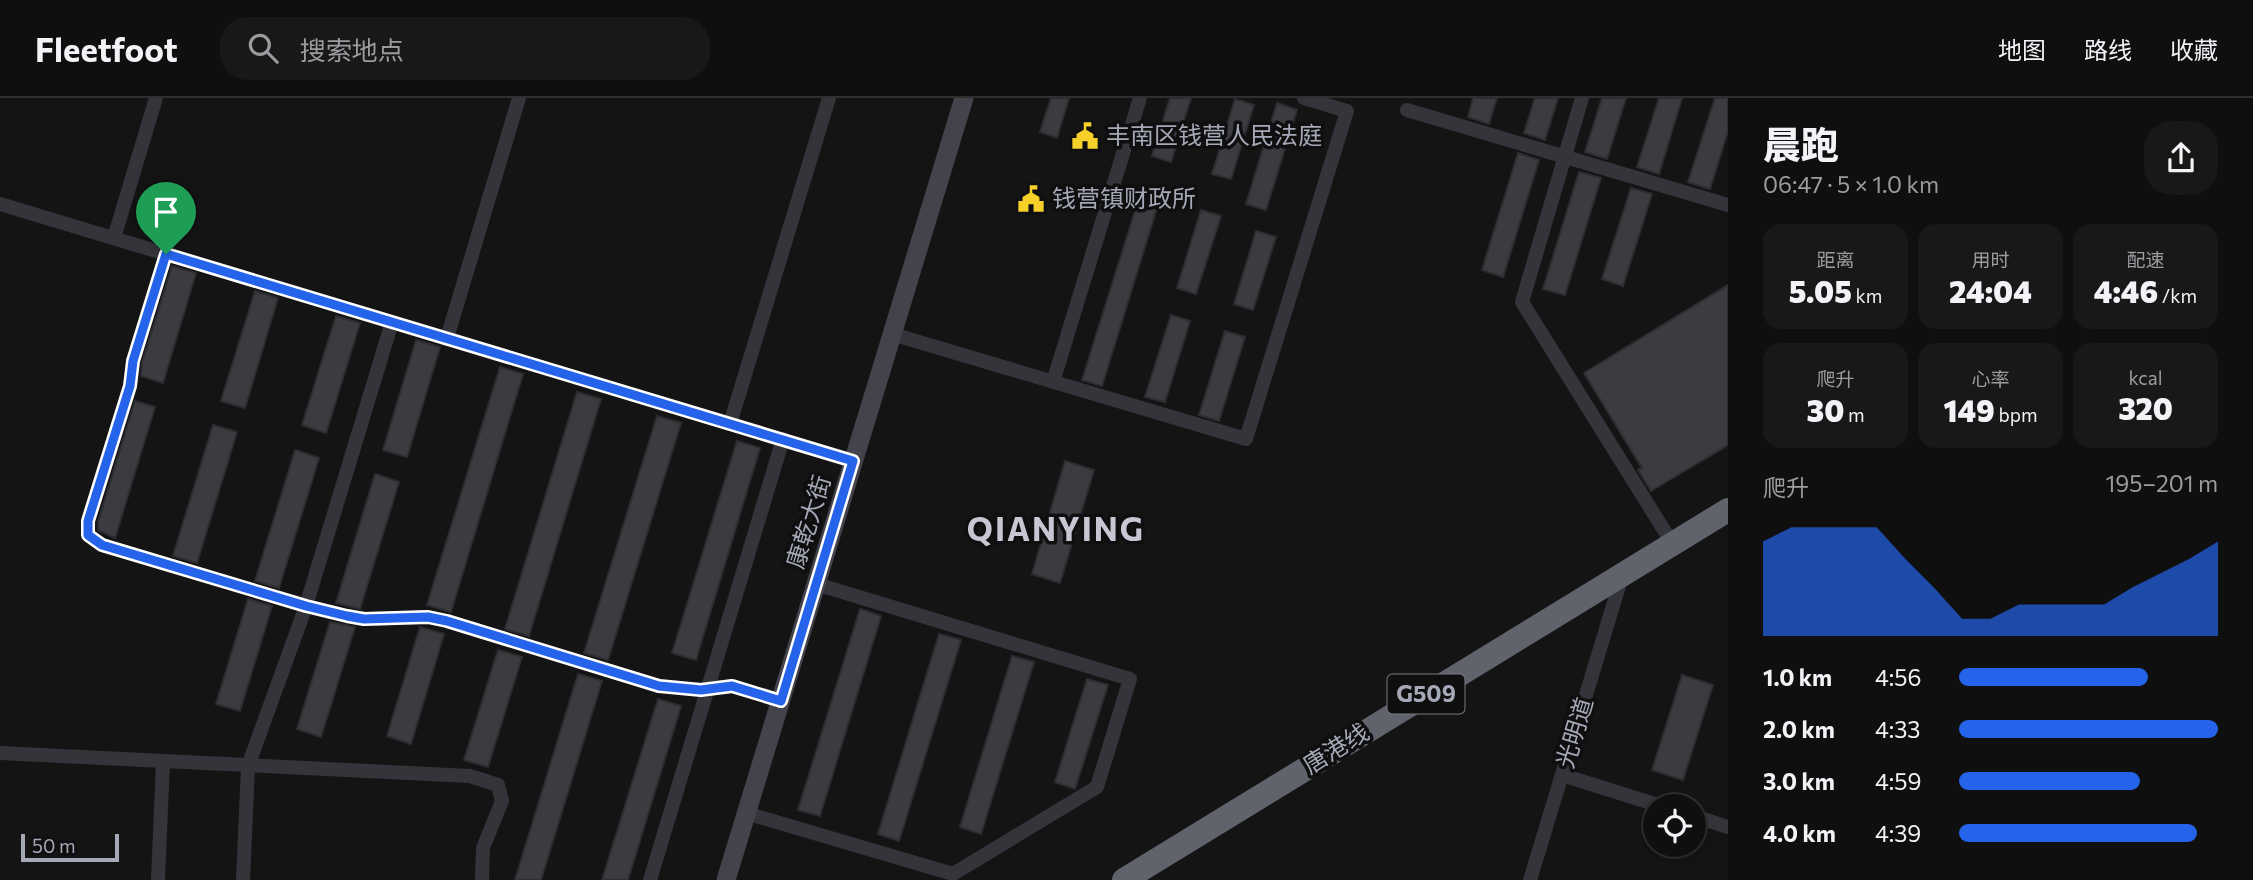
<!DOCTYPE html>
<html lang="zh">
<head>
<meta charset="utf-8">
<style>
	:root { --surface:#0f0f10; --page:#181819; --text:#f1f3f6; --muted:#9b9c9f; --line:#2f2f30; --accent:#2563eb }
	body { margin:0; font-family:Commissioner,"Noto Sans SC",sans-serif; background:var(--page); color:var(--text); height:100vh; display:flex; flex-direction:column; font-size:26px; white-space:nowrap }
	* { box-sizing:border-box; margin:0 }
	p { font-size:23px; color:var(--muted) }
	.icon { flex:none; width:38px; height:38px; fill:none; stroke:currentColor; stroke-width:2; stroke-linecap:round; stroke-linejoin:round }
	.map { position:relative; flex:1; overflow:hidden }
	.sheet { display:flex; flex-direction:column; background:var(--surface); width:525px }
	.sheet>* { flex:none }
	.fabs { position:absolute; left:1643px; top:696px; display:grid; gap:14px }
	.fabs a { display:grid; place-items:center; width:63px; height:63px; border-radius:50%; background:var(--surface); box-shadow:0 4px 10px #0003,0 0 0 2px var(--line); font-size:35px }
	.scale { position:absolute; left:21px; bottom:18px; width:98px; box-sizing:border-box; padding-left:7px; border:4px solid #a5a8b6; border-top:0; font-size:19px; line-height:24px; white-space:nowrap; color:#a5a8b6; -webkit-text-stroke:5px #0f0f10; paint-order:stroke }
	.pin { position:absolute; display:grid; place-items:center; width:60px; height:60px; color:#fff; margin:-72px -30px; border-radius:50% 50% 50% 0; rotate:-45deg; box-shadow:0 0 7px #0007 }
	.pin .icon { rotate:45deg }
	.round { display:grid; place-items:center; flex:none; width:74px; height:74px; border-radius:28px; background:var(--page) }
	.overview { display:flex; align-items:center; justify-content:space-between; height:119px; padding:0 35px }
	h1 { font-size:38px; font-weight:800; line-height:52px }
	.figures { display:grid; grid-template-columns:repeat(3,1fr); gap:10px; height:119px; padding:7px 35px }
	.figures div { display:grid; align-content:center; border-radius:18px; background:var(--page); text-align:center }
	.figures b { font-size:30px; font-weight:800 }
	.figures small { font-size:19px; font-weight:400 }
	.figures p { font-size:19px }
	.chart { height:196px; padding:14px 35px }
	.chart p { display:flex; justify-content:space-between }
	.chart svg { width:100%; height:126px; margin-top:7px; fill:var(--accent); opacity:.7 }
	ul { padding:0 35px; list-style:none; font-size:23px }
	li { display:grid; grid-template-columns:112px 84px 1fr; align-items:center; height:52px }
	li i { height:18px; border-radius:9px; background:var(--accent) }
	header { display:flex; align-items:center; gap:42px; box-sizing:border-box; height:98px; padding:0 35px; background:var(--surface); border-bottom:2px solid var(--line) }
	header strong { font-size:33px }
	nav { display:flex; gap:38px; margin-inline-start:auto; font-size:24px }
	.search { width:490px; height:63px; background:var(--page); display:flex; align-items:center; gap:18px; box-sizing:border-box; padding:0 24px; border-radius:28px; color:var(--muted); font-size:26px }
	main { display:flex; flex:1; min-height:0 }
	.map>svg:first-child { display:block }
	.building { fill:#3b3c40; stroke:#2e2e32; stroke-width:2 }
	.lines { fill:none; stroke-linecap:round; stroke-linejoin:round }
	.street { stroke:#34353b; stroke-width:14 }
	.secondary { stroke:#42434b; stroke-width:19 }
	.highway { stroke:#60626c; stroke-width:24 }
	.route-casing { stroke:#fff; stroke-width:14 }
	.route { stroke:#2563eb; stroke-width:9 }
	.labels { text-anchor:middle; stroke-width:7; stroke-linejoin:round; paint-order:stroke }
	.shield { fill:#0f0f10; stroke:#787a84; stroke-width:2 }
	.shield-label { font-size:23px; font-weight:bold; fill:#a5a8b6 }
	.poi-label { font-size:24px; fill:#a5a8b6; stroke:#0f0f10; text-anchor:start }
	.street-label { font-size:24px; fill:#a5a8b6; stroke:#0f0f10 }
	.district-label { font-size:32px; font-weight:bold; letter-spacing:2px; fill:#c6c7d2; stroke:#0f0f10 }
</style>
</head>
<body>
<header>
<strong>Fleetfoot</strong>
<div class="search"><svg class="icon" aria-label="search" viewBox="0 0 24 24"><circle cx="10" cy="10" r="6"/><path d="M15 15l6 6"/></svg>搜索地点</div>
<nav><a>地图</a><a>路线</a><a>收藏</a></nav>
</header>
<main>
<div class="map">
<svg width="1728" height="782" viewBox="0 0 1728 782">
	<rect width="100%" height="100%" fill="#141415"/>
	<g class="building">
		<path d="M1051,0H1069L1057,40L1040,34Z"/>
		<path d="M1170,0H1191L1171,64L1152,58Z"/>
		<path d="M1473,0H1497L1489,26L1468,19Z"/>
		<path d="M1535,0H1558L1545,42L1524,35Z"/>
		<path d="M1602,0H1626L1607,61L1585,54Z"/>
		<path d="M1659,0H1682L1659,76L1637,69Z"/>
		<path d="M1715,0H1728V33L1710,91L1688,84Z"/>
		<path d="M1235,1L1254,7L1231,81L1212,76Z"/>
		<path d="M1277,5L1297,12L1266,112L1246,106Z"/>
		<path d="M1518,55L1539,62L1503,179L1482,172Z"/>
		<path d="M1579,74L1601,80L1565,197L1543,191Z"/>
		<path d="M1631,90L1652,96L1623,188L1602,181Z"/>
		<path d="M1141,94L1160,100L1102,288L1082,282Z"/>
		<path d="M1201,112L1221,118L1196,196L1177,190Z"/>
		<path d="M1256,133L1276,139L1253,212L1234,206Z"/>
		<path d="M172,168L196,175L163,285L141,278L142,265Z"/>
		<path d="M1728,187V347L1651,393L1638,372L1642,370L1584,275Z"/>
		<path d="M255,193L278,200L245,310L221,303Z"/>
		<path d="M1171,217L1190,223L1165,304L1145,299Z"/>
		<path d="M336,218L360,225L326,335L302,327Z"/>
		<path d="M1225,233L1245,239L1219,323L1199,317Z"/>
		<path d="M416,242L440,249L407,359L383,352Z"/>
		<path d="M500,269L523,276L451,514L427,507Z"/>
		<path d="M577,294L601,301L529,538L505,531Z"/>
		<path d="M135,303L155,309L115,440L98,432V424Z"/>
		<path d="M657,318L681,325L608,562L584,555Z"/>
		<path d="M213,327L237,334L197,465L173,458Z"/>
		<path d="M737,343L760,350L696,562L672,555Z"/>
		<path d="M295,352L319,360L279,490L255,483Z"/>
		<path d="M1065,363L1094,372L1060,485L1032,476Z"/>
		<path d="M375,376L399,384L360,511L336,505Z"/>
		<path d="M248,501L272,508L240,613L216,606Z"/>
		<path d="M860,511L881,518L820,718L798,712Z"/>
		<path d="M330,524L355,529L321,639L297,631Z"/>
		<path d="M420,529L444,536L411,646L387,638Z"/>
		<path d="M939,536L961,542L899,743L878,736Z"/>
		<path d="M498,552L522,559L488,669L464,662Z"/>
		<path d="M1012,558L1034,564L981,736L960,729Z"/>
		<path d="M578,576L602,583L541,782H515Z"/>
		<path d="M1682,577L1713,587L1683,682L1652,672Z"/>
		<path d="M1087,581L1108,587L1075,691L1055,684Z"/>
		<path d="M658,601L681,608L628,782H602Z"/>
	</g>
	<g class="lines">
		<g class="street">
			<path d="M1582,0L1522,204L1672,445"/>
			<path d="M1407,12L1728,107"/>
			<path d="M0,106L853,363"/>
			<path d="M114,140L156,0"/>
			<path d="M166,156L133,263L130,288L88,423V437L102,447L306,508L347,518L364,521L428,519L447,523L659,588L700,592L732,588L781,603"/>
			<path d="M892,236L1246,341L1347,13L1304,0"/>
			<path d="M447,240L519,0"/>
			<path d="M1053,284L1140,0"/>
			<path d="M730,326L829,0"/>
			<path d="M0,655L470,678L498,687L502,703L483,750L482,782"/>
			<path d="M1562,677L1664,709"/>
			<path d="M756,718L953,776L1097,689L1130,581L826,489"/>
			<path d="M1694,718L1728,729"/>
			<path d="M158,782L163,664"/>
			<path d="M243,782L248,668L306,508L392,224"/>
			<path d="M650,782L783,341"/>
			<path d="M1530,782L1619,488"/>
		</g>
		<path class="secondary" d="M726,782L964,0"/>
		<path class="highway" d="M1124,782L1728,412"/>
	</g>
	<g class="lines">
		<defs>
			<path id="route" d="M166,156L853,363L781,603L732,588L701,592L659,588L447,523L428,519L364,521L347,518L306,508L102,447L88,437V423L130,288L133,263Z"/>
		</defs>
		<use href="#route" class="route-casing"/>
		<use href="#route" class="route"/>
	</g>
	<defs>
		<symbol id="civic-bare" viewBox="-9 -9 18 18"><path d="M-.6-6.5H3V-4.5H.6V-3L4-1V1h2V6H-6V1h2V-1L-.6-3ZM-1.2 2.5V6h2.4V2.5Z" fill="#f7d02a" stroke="#0f0f10" stroke-width="2.5" paint-order="stroke"/></symbol>
	</defs>
	<g fill-rule="evenodd">
		<use href="#civic-bare" x="1066" y="19" width="38" height="38"/>
		<use href="#civic-bare" x="1012" y="82" width="38" height="38"/>
	</g>
	<g class="labels">
		<rect class="shield" x="1387.5" y="576.5" width="77" height="39" rx="5"/>
		<g class="shield-label">
			<text x="1426" y="604">G509</text>
		</g>
		<g class="poi-label">
			<text x="1106" y="46">丰南区钱营人民法庭</text>
			<text x="1052" y="109">钱营镇财政所</text>
		</g>
		<g class="street-label">
			<text transform="translate(809 424) rotate(-73)" y="8">康乾大街</text>
			<text transform="translate(1575 635) rotate(-73)" y="8">光明道</text>
			<text transform="translate(1336 651) rotate(-32)" y="8">唐港线</text>
		</g>
		<g class="district-label">
			<text x="1056" y="443">QIANYING</text>
		</g>
	</g>
</svg>
<div class="fabs">
<a><svg class="icon" aria-label="locate" viewBox="0 0 24 24"><circle cx="12" cy="12" r="6"/><path d="M12 2v4M12 18v4M2 12h4M18 12h4"/></svg></a>
</div>
<div class="scale">50 m</div>
<div class="pin" style="left:166px;top:156px;background:#1e9e55"><svg class="icon" aria-label="arrive" viewBox="0 0 24 24"><path d="M6 21V4h12l-3 4 3 4H6"/></svg></div>
</div>
<section class="sheet">
<div class="overview"><div><h1>晨跑</h1><p>06:47 · 5 × 1.0 km</p></div><a class="round"><svg class="icon" aria-label="share" viewBox="0 0 24 24"><path d="M12 15V3M7 8l5-5 5 5M5 13v7h14v-7"/></svg></a></div>
<div class="figures">
<div><p>距离</p><b>5.05<small> km</small></b></div>
<div><p>用时</p><b>24:04</b></div>
<div><p>配速</p><b>4:46<small> /km</small></b></div>
</div>
<div class="figures">
<div><p>爬升</p><b>30<small> m</small></b></div>
<div><p>心率</p><b>149<small> bpm</small></b></div>
<div><p>kcal</p><b>320</b></div>
</div>
<div class="chart"><p><span>爬升</span>195–201 m</p>
<svg viewBox="0 0 160 44" preserveAspectRatio="none"><path d="M0 44V11L10 6L20 6L30 6L40 6L50 17L60 27L70 38L80 38L90 33L100 33L110 33L120 33L130 27L140 22L150 17L160 11V44z"/></svg>
</div>
<ul>
<li><b>1.0 km</b>4:56<i style="width:73%"></i></li>
<li><b>2.0 km</b>4:33<i style="width:100%"></i></li>
<li><b>3.0 km</b>4:59<i style="width:70%"></i></li>
<li><b>4.0 km</b>4:39<i style="width:92%"></i></li>
</ul>
</section>
</main>
</body>
</html>
